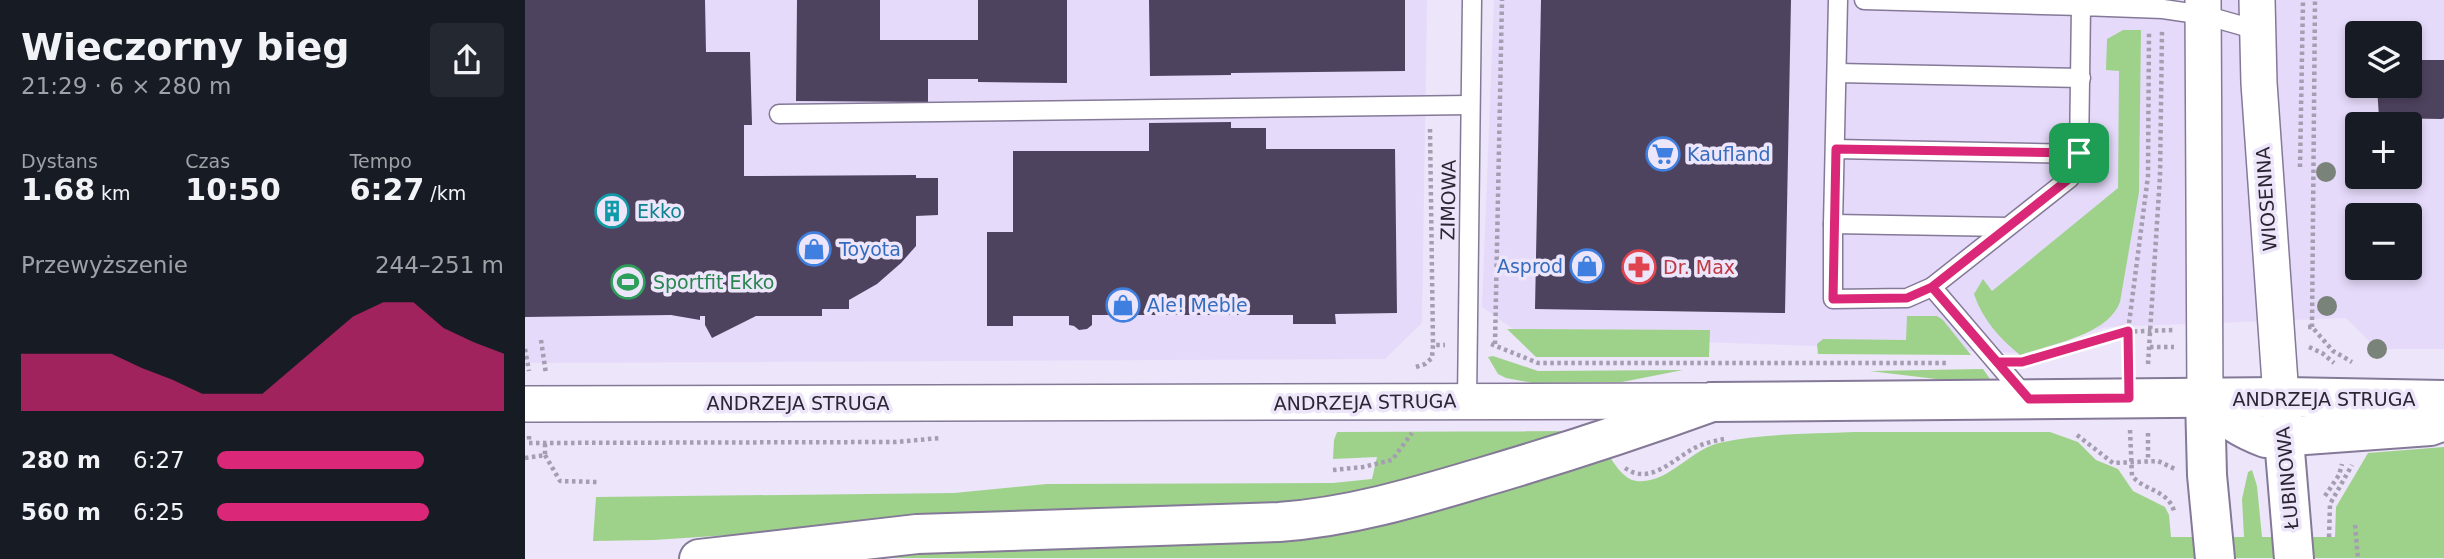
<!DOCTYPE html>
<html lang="pl">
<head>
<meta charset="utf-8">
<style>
	:root { --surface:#171b24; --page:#242831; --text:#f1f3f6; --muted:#9ea1a6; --accent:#db2777 }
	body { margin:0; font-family:"DejaVu Sans",sans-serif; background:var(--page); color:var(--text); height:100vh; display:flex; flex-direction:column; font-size:26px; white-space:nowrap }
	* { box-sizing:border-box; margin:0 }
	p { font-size:23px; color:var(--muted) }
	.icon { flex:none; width:38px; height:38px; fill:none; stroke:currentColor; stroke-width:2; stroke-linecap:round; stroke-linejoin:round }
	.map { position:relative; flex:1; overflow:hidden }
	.sheet { display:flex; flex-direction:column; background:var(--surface); width:525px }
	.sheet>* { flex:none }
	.tools { position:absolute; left:1820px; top:21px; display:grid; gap:14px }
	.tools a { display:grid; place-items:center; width:77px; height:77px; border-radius:7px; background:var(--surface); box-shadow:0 4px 10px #0003; font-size:35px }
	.pin { position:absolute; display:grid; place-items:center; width:60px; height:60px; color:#fff; margin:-30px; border-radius:14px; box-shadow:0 4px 10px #0006 }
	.round { display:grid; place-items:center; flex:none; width:74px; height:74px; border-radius:7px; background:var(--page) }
	.head { display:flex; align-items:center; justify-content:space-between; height:119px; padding:0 21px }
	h1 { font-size:38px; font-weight:800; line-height:52px }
	.metrics { display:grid; grid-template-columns:repeat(3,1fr); gap:10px; height:119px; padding:7px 21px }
	.metrics div { display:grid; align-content:center }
	.metrics b { font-size:30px; font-weight:800 }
	.metrics small { font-size:19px; font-weight:400 }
	.metrics p { font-size:19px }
	.chart { height:196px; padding:14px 21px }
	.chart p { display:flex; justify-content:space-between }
	.chart svg { width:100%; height:126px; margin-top:7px; fill:var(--accent); opacity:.7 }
	ul { padding:0 21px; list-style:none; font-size:23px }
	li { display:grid; grid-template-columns:112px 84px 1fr; align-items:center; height:52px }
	li i { height:18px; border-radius:9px; background:var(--accent) }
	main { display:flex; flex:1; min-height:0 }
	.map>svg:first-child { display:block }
	.built { fill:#e6dafa; fill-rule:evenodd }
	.green { fill:#9ed28b }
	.building { fill:#4e435f }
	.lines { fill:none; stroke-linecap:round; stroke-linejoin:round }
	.lane-casing { stroke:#847997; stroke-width:21 }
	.street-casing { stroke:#847997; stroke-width:38 }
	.secondary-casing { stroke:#847997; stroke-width:42 }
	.primary-casing { stroke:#847997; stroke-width:42 }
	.path { stroke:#a59eb0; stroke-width:4.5; stroke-dasharray:3.5 3.5; stroke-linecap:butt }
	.lane { stroke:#fff; stroke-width:18 }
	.street { stroke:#fff; stroke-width:35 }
	.secondary { stroke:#fff; stroke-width:38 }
	.primary { stroke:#fff; stroke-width:38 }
	.tree { fill:#7a837a }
	.route-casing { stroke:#fff; stroke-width:14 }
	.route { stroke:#db2777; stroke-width:9 }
	.labels { text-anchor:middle; stroke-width:7; stroke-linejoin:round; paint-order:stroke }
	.shop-label { font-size:19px; fill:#366cbe; stroke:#ede5fa; text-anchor:start }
	.street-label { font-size:19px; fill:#2b2633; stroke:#ede5fa }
	.culture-label { font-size:19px; fill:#0d838f; stroke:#ede5fa; text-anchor:start }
	.health-label { font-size:19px; fill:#be3a42; stroke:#ede5fa; text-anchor:start }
	.leisure-label { font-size:19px; fill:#27864d; stroke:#ede5fa; text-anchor:start }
</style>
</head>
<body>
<main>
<section class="sheet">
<div class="head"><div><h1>Wieczorny bieg</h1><p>21:29 · 6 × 280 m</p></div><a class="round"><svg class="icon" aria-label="share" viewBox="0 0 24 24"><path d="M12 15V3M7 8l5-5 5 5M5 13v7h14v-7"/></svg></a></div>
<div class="metrics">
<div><p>Dystans</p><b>1.68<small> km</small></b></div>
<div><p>Czas</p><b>10:50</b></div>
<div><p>Tempo</p><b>6:27<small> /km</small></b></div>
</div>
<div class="chart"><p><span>Przewyższenie</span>244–251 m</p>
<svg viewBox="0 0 160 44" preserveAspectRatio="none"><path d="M0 44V24L10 24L20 24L30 24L40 29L50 33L60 38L70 38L80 38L90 29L100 20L110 11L120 6L130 6L140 15L150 20L160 24V44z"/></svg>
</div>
<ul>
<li><b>280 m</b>6:27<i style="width:72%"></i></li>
<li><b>560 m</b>6:25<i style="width:74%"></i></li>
</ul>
</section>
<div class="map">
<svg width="1919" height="559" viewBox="0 0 1919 559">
	<rect width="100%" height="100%" fill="#ede5fa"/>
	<g class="built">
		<path d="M0,0H902L897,323L860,359L0,363Z"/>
		<path d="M969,0H1919V349H1852L1821,318L1581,327L1497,353L998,336L957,307ZM1832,33H1885V86H1832ZM1832,124H1885V177H1832ZM1832,215H1885V268H1832Z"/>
	</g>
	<g class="green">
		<path d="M1598,30H1616L1614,192L1595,302C1583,335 1527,344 1495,355C1475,339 1457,319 1449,294L1458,279L1467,291L1593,188L1594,71L1581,70L1582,39Z"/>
		<path d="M1382,316H1412L1418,320L1446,355L1293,354L1292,344L1298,339L1381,340Z"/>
		<path d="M982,329L1185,330L1184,357H1011Z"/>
		<path d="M968,356L1013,371L1158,370L1097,382L1008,383L981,378L973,374L963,357Z"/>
		<path d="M1458,369L1465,379L1460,385L1345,371Z"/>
		<path d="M1065,431L809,505L391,523L129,540L68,541L71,497L429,493L522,484L808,483L847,479L852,457L808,459L809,440L812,432Z"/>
		<path d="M1329,432H1525L1553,442L1571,460L1593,469L1608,491L1640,507L1644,515L1646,537H1719L1717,499L1723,472L1727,470L1732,486L1737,537H1810L1811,507L1843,453L1919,447V558H338L336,551L723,535L1081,452C1089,462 1098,480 1112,481C1143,484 1165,450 1194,443C1238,433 1285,434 1329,432Z"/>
	</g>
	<g class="building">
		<path d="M0,0H180L181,52H225L227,125H219V176L391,175V178H413V215L391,216V246L376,263L352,284L324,300V309H297V316H231L187,338L180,325V316H175V320L146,315L0,317Z"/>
		<path d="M272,0H355V40H453V0H542V83L453,82V79H403V102L271,101Z"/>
		<path d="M624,0H880V71L706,73V75L625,76Z"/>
		<path d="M1016,0H1266L1260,313L1010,309Z"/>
		<path d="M1885,60H1919V118L1917,119L1854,118L1852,86H1885Z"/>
		<path d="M706,122V128H741V149H870L872,313L810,314L811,324H768V315H567V325L562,329L554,330L549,326L544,325V316H488V326H462V232H488V151H624V123Z"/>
	</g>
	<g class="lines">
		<defs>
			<g id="lane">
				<path d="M1339,0L1556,6V0"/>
				<path d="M1312,73L1556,78"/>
				<path d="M254,114L945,105"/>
				<path d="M1311,149L1554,154"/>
				<path d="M1308,224L1313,0"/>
				<path d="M1483,227L1407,287L1382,298L1308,299V224L1483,227L1545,178L1554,154L1556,6L1638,9L1679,15L1732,30"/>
				<path d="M1407,287L1501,397"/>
				<path d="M942,401L947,0"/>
			</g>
			<g id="street">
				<path d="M1678,0L1680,398"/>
				<path d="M1732,0L1734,83L1756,397"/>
				<path d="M0,404L1180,401"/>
			</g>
			<g id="secondary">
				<path d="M1680,398C1699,417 1716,429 1741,438L1905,426L1919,421"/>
				<path d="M1680,398L1682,475L1690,559"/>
				<path d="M1187,402L1756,397L1919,400"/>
				<path d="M1757,415L1769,559"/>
			</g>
			<path id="primary" d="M174,559L392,534L754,522C825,517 891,497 958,477C1036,454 1110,430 1187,402"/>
		</defs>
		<use href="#lane" class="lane-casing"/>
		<use href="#street" class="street-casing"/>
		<use href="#secondary" class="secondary-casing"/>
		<use href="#primary" class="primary-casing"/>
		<g class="path">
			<path d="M905,129L908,345"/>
			<path d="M1775,167L1778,0"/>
			<path d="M1783,327H1787L1808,351L1827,362"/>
			<path d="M1787,327L1790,0"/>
			<path d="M16,340L21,374"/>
			<path d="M966,344L1013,363H1422"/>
			<path d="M970,344L977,0"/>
			<path d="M1625,347H1649"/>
			<path d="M1784,347L1797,353L1809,363"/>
			<path d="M0,349L4,371"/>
			<path d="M1501,360L1594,332L1649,330"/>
			<path d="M1623,364L1635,176L1637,31"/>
			<path d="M1603,365V331L1623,176L1624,32"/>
			<path d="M891,367L900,364L907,358L908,345H920"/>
			<path d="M1605,430L1607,476C1620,491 1643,490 1649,511"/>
			<path d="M1623,433V460"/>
			<path d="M1552,435L1588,463L1633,461L1650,469"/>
			<path d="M4,436V443L371,442L415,438"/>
			<path d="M20,455L35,481L72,482"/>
			<path d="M0,458L20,455V442"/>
			<path d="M1100,468C1124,485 1145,462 1166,450C1176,444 1188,441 1199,439"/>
			<path d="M808,470L838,467L867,460L887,433"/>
			<path d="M1800,496L1814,475L1817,464"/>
			<path d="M1830,525L1833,559"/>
			<path d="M1804,537L1805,504L1827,465"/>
		</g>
		<use href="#lane" class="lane"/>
		<use href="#street" class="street"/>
		<use href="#secondary" class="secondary"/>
		<use href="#primary" class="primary"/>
	</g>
	<g class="tree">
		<circle cx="1801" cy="172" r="10"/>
		<circle cx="1802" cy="306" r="10"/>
		<circle cx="1852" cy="349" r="10"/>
	</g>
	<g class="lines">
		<defs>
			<path id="route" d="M1554,153L1545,178L1407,287L1504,399L1604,398L1603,331L1497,362H1472L1407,287L1382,298L1308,299L1311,149L1554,153"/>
		</defs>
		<use href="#route" class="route-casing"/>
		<use href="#route" class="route"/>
	</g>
	<defs>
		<symbol id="supermarket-ring" viewBox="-11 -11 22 22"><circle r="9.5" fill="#ede5fa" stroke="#3f7fe0" stroke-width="1.5"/><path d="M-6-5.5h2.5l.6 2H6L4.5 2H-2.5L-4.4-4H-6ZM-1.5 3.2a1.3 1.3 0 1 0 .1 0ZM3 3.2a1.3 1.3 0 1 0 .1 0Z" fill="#3f7fe0"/></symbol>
		<symbol id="building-ring" viewBox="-11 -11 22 22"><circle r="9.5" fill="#ede5fa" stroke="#0f9aa8" stroke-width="1.5"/><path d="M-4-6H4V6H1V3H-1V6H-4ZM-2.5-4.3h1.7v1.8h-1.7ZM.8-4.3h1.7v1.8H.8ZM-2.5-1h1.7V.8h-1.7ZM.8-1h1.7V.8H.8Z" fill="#0f9aa8"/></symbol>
		<symbol id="shop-ring" viewBox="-11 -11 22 22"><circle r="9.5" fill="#ede5fa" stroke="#3f7fe0" stroke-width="1.5"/><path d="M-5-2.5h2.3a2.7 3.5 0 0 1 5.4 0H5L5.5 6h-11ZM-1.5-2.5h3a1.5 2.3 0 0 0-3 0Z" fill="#3f7fe0"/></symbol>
		<symbol id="pharmacy-ring" viewBox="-11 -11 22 22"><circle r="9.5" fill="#ede5fa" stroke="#e0444e" stroke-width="1.5"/><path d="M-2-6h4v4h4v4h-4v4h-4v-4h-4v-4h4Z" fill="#e0444e"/></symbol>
		<symbol id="stadium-ring" viewBox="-11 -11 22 22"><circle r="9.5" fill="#ede5fa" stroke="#2e9e5b" stroke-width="1.5"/><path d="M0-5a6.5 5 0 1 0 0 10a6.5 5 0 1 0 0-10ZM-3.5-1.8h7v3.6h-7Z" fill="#2e9e5b"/></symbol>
	</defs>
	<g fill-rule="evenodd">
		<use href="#supermarket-ring" x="1119" y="135" width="38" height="38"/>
		<use href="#building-ring" x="68" y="192" width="38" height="38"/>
		<use href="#shop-ring" x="270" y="230" width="38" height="38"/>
		<use href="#shop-ring" x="1043" y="247" width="38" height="38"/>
		<use href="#pharmacy-ring" x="1095" y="248" width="38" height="38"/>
		<use href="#stadium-ring" x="84" y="263" width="38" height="38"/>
		<use href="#shop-ring" x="579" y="286" width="38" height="38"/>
	</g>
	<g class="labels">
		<g class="shop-label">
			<text x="1162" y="161">Kaufland</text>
			<text x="314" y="256">Toyota</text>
			<text x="1038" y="273" text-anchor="end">Asprod</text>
			<text x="622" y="312">Ale! Meble</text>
		</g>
		<g class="street-label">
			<text transform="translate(1741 199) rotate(-94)" y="7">WIOSENNA</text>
			<text transform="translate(923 200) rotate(-89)" y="7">ZIMOWA</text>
			<text x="1799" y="406">ANDRZEJA STRUGA</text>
			<text transform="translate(840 402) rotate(-1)" y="7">ANDRZEJA STRUGA</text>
			<text x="273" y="410">ANDRZEJA STRUGA</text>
			<text transform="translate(1762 478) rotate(-95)" y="7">ŁUBINOWA</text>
		</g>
		<g class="culture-label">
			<text x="112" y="218">Ekko</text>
		</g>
		<g class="health-label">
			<text x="1138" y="274">Dr. Max</text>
		</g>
		<g class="leisure-label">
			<text x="128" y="289">Sportfit Ekko</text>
		</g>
	</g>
</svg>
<div class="tools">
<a><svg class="icon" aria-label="layers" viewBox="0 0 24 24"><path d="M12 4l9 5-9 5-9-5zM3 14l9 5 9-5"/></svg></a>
<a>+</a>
<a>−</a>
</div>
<div class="pin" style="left:1554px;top:153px;background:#1e9e55"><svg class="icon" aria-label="arrive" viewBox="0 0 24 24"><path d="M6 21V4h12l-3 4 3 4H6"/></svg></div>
</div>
</main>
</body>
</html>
